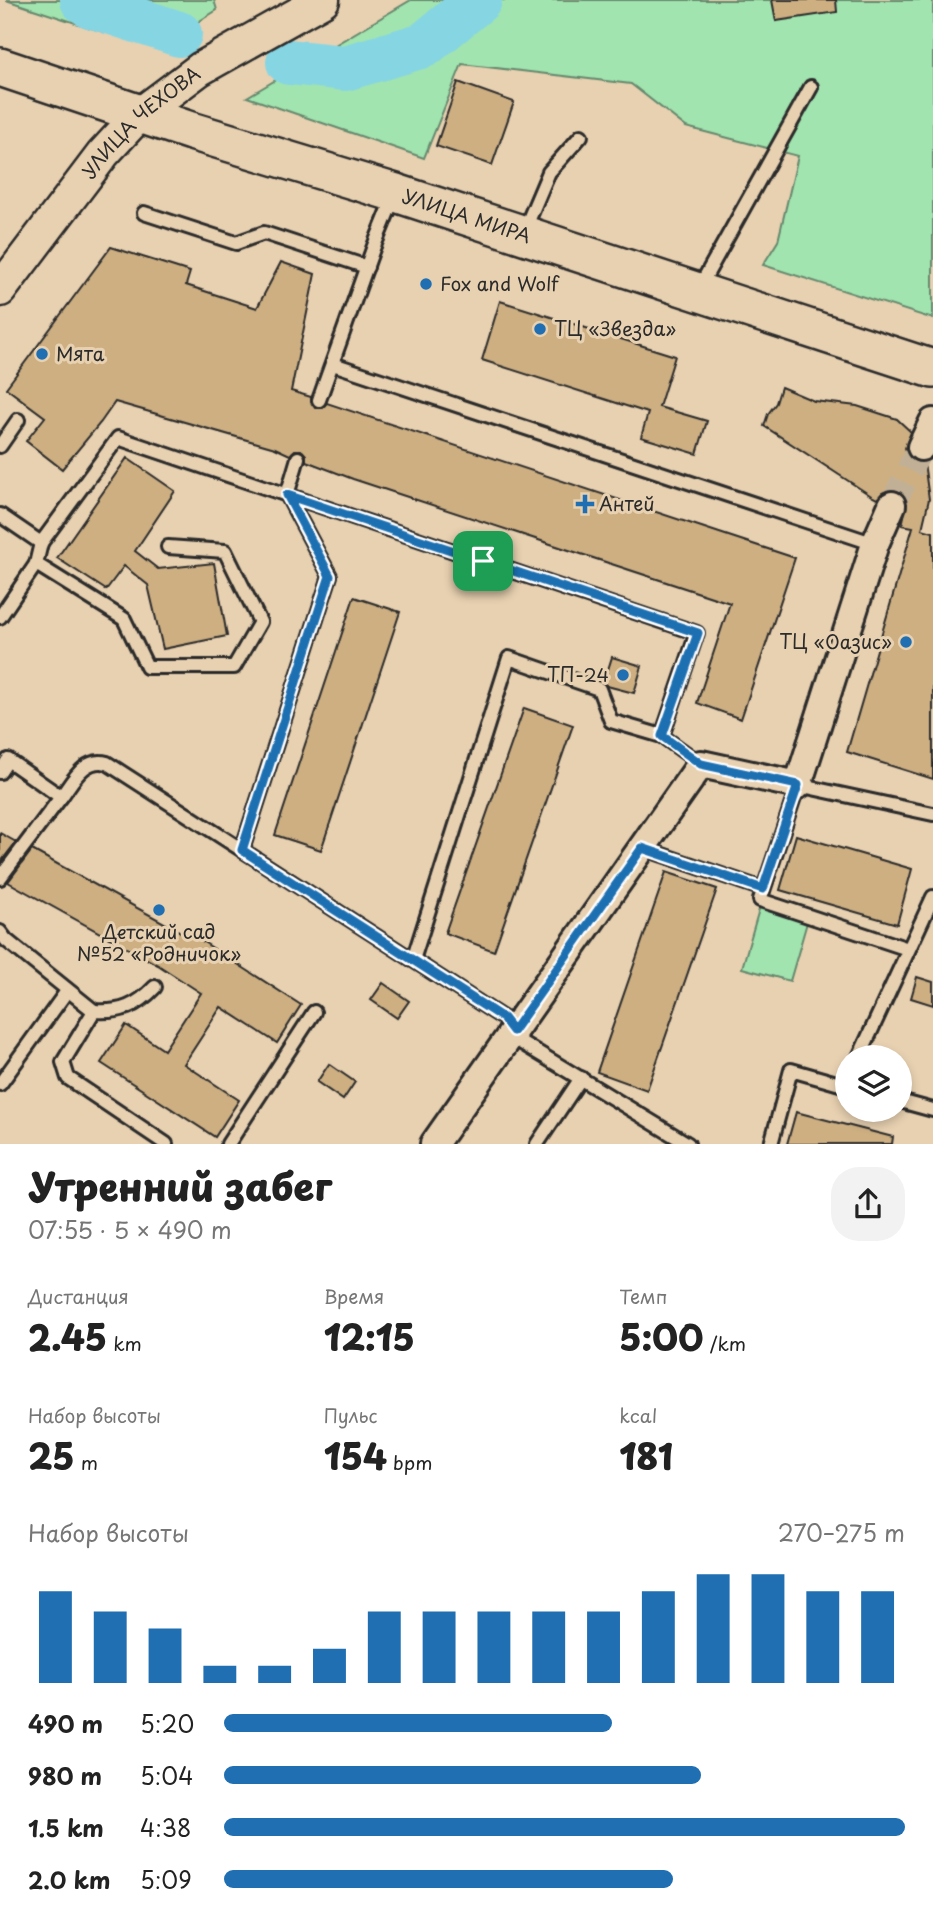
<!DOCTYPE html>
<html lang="ru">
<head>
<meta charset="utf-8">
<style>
	:root { --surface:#fff; --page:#f2f2f2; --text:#222; --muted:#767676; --accent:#1f6fb2 }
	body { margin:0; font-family:"Playpen Sans",sans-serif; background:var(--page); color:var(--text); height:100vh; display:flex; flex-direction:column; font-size:26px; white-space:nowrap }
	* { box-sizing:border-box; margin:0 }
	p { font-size:23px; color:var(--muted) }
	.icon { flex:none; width:38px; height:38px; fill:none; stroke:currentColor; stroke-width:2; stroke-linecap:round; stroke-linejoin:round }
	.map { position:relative; height:1144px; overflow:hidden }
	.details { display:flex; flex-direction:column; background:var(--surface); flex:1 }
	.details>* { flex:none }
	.tools { position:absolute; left:835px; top:1045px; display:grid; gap:14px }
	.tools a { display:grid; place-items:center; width:77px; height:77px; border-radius:50%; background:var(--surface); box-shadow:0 4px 10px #0003; font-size:35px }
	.pin { position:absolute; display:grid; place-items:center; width:60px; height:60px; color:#fff; margin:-30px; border-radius:14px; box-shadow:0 4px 10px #0006 }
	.round { display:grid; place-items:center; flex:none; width:74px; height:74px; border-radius:28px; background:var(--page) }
	.headline { display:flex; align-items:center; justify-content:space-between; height:119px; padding:0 28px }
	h1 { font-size:38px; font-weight:800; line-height:52px }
	.figures { display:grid; grid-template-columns:repeat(3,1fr); gap:10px; height:119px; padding:7px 28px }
	.figures div { display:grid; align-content:center }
	.figures b { font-size:35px; font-weight:800 }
	.figures small { font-size:19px; font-weight:400 }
	.figures p { font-size:19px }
	.chart { height:196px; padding:14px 28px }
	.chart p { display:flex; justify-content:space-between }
	.chart svg { width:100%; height:126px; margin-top:7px; stroke:var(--accent); stroke-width:6 }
	ul { padding:0 28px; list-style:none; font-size:23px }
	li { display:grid; grid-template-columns:112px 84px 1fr; align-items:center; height:52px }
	li i { height:18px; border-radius:9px; background:var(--accent) }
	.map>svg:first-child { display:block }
	.green { fill:#a1e4af; stroke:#66886d; stroke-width:2 }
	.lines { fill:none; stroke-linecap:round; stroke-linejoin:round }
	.river { stroke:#86d5e3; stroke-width:46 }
	.building { fill:#cdaf82; stroke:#2b2b2b; stroke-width:2 }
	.minor-tunnel { stroke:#c2b096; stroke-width:26; stroke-dasharray:26 13; stroke-linecap:butt }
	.service-casing { stroke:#2b2b2b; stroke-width:18 }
	.minor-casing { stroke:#2b2b2b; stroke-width:32 }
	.tertiary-casing { stroke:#2b2b2b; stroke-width:37 }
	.secondary-casing { stroke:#2b2b2b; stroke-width:42 }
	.service { stroke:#e8d1b1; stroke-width:12 }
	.minor { stroke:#e8d1b1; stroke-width:26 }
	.tertiary { stroke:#e8d1b1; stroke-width:32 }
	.secondary { stroke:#e8d1b1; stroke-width:37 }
	.route-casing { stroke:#fff; stroke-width:14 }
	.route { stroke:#1f6fb2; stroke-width:9 }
	.poi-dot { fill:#1f6fb2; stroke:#e8d1b1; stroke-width:2.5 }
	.labels { text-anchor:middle; stroke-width:6; stroke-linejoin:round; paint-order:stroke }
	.street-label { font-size:19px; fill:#2b2b2b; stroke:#e8d1b1 }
	.poi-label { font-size:19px; fill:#2b2b2b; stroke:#e8d1b1; text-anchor:start }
</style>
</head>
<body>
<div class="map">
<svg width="933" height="1144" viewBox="0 0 933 1144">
	<rect width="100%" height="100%" fill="#e8d1b1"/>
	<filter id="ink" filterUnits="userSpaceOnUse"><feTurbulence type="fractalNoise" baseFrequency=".0143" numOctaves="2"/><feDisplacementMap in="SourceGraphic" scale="14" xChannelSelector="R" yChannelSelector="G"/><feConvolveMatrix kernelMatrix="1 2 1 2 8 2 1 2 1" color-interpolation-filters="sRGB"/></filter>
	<g filter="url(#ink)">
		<g class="green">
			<path d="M6,0H214L217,10L163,44L103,32Z"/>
			<path d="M411,0H933V319L763,265L778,241L798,156L686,127L631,84L462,64L424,158L247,97Z"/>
			<path d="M762,899L810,912L790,981L742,968Z"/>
		</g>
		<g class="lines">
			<g class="river">
				<path d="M83,0L90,5L179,34"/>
				<path d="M289,62L345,68L424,45L479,0"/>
			</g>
		</g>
		<g class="building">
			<path d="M772,0H836L837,12L776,21Z"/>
			<path d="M458,82L514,102L492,165L436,146Z"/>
			<path d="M111,247L190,272L186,285L257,308L281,262L315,274L291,391L311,397V402L315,408H321L327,403L795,558L741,719L697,703L730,603L353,479L306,461V455L301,450H295L290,455L275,448L115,402L101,422L62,469L26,441L45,417L6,388Z"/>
			<path d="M500,301L675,356L659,407L707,421L697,454L641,437L648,413L482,360Z"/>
			<path d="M781,387L814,401L857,406L897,419L911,432L905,448L908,455L915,461L924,462L929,499L922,529L933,532V779L847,752L913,527L902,525L907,503L904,495L898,490H890L882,493L877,499L873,497L764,426L768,414L776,403Z"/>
			<path d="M127,458L175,491L135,551L158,569L214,563L227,636L163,649L148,585L124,566L106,590L57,558Z"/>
			<path d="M354,597L400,612L321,850L275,835Z"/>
			<path d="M612,657L642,666L634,693L607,686L604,682Z"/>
			<path d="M524,708L573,725L494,951L445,933Z"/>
			<path d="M0,833L16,842L0,863Z"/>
			<path d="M796,835L912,869L897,924L780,890Z"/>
			<path d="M32,850L186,935L188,932L301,1005L277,1043L221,1007L184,1064L239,1100L215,1137L101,1063L126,1025L164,1050L201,993L158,965L8,882Z"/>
			<path d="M666,872L717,889L647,1090L597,1072Z"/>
			<path d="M917,977L933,982V1005L911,998Z"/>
			<path d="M383,983L409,1001L397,1018L371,1000Z"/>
			<path d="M329,1064L355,1082L343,1100L317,1082Z"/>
			<path d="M796,1112L893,1137L892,1144H787Z"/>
		</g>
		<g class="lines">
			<path class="minor-tunnel" d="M892,505L921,447"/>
			<defs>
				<g id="service">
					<path d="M144,213L236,243L264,233L367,267"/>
					<path d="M524,231L549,172L581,136"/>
					<path d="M699,288L811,87"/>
					<path d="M333,364L875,544"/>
					<path d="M319,400L374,246L394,197"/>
					<path d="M0,446L18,420"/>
					<path d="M0,515L41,543L118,438L697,633L662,736L701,764"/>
					<path d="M36,564L124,619L147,667H234L260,622L225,551L168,547"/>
					<path d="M0,617L36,564L41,543"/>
					<path d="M0,772L8,760L61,797C73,781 84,757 107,763L503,1018L522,1043L688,1144"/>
					<path d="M642,848L763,889"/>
					<path d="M242,850L330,576L287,495L298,458"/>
					<path d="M0,878L61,797"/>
					<path d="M0,932L6,940L94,1011L63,1062L68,1078L166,1144"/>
					<path d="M908,949L760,900L798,785L933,814"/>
					<path d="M413,960L509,658L599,689L611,721L662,736"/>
					<path d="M94,1011C121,1013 137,1006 155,987"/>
					<path d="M859,1057L933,897"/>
					<path d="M0,1084L67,991"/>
					<path d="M900,1101L933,1110"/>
					<path d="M228,1144L314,1012"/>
					<path d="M537,1144L581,1078"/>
					<path d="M771,1144L791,1070L847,1086"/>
				</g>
				<g id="minor">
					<path d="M921,447L933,422"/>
					<path d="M434,1144L701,764L798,785L875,544L892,505"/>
				</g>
				<g id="tertiary">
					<path id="s1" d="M0,290L103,154L140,114L200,69L323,0"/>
				</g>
				<g id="secondary">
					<path id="s2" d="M0,67L191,131L396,193L933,369"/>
				</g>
			</defs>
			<use href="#service" class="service-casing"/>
			<use href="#minor" class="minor-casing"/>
			<use href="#tertiary" class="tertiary-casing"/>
			<use href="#secondary" class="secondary-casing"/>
			<use href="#service" class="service"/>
			<use href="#minor" class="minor"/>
			<use href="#tertiary" class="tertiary"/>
			<use href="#secondary" class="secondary"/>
		</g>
	</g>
	<g class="lines" filter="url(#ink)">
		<defs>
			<path id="route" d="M287,495L698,633L662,736L701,764L798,785L763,889L642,848L513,1031L503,1018L242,850L330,576Z"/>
		</defs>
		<use href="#route" class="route-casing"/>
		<use href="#route" class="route"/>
	</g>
	<g class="poi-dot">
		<circle cx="426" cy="284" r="7"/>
		<circle cx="540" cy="329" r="7"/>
		<circle cx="42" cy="354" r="7"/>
		<path d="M581.5 493.5h7v7h7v7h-7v7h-7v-7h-7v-7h7z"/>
		<circle cx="906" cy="642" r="7"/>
		<circle cx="623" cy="675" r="7"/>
		<circle cx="159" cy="910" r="7"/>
	</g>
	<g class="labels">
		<g class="street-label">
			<text dy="7" stroke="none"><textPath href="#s1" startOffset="220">УЛИЦА ЧЕХОВА</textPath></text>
			<text dy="7" stroke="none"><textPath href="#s2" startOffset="490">УЛИЦА МИРА</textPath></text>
		</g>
		<g class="poi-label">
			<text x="440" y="291">Fox and Wolf</text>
			<text x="554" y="336">ТЦ «Звезда»</text>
			<text x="56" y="361">Мята</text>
			<text x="599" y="511">Антей</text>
			<text x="892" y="649" text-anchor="end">ТЦ «Оазис»</text>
			<text x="609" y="682" text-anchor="end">ТП-24</text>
			<text x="159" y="939" text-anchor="middle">Детский сад<tspan x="159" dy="22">№52 «Родничок»</tspan></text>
		</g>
	</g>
</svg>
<div class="tools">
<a><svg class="icon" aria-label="layers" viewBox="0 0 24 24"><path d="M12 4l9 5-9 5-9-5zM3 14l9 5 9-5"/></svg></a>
</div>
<div class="pin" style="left:483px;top:561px;background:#1e9e55"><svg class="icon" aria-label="arrive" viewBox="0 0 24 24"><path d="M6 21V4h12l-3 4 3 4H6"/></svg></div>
</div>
<section class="details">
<div class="headline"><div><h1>Утренний забег</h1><p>07:55 · 5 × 490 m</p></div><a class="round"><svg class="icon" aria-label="share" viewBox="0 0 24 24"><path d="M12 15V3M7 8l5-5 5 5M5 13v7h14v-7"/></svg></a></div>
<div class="figures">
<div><p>Дистанция</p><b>2.45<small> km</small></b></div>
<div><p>Время</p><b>12:15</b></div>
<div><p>Темп</p><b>5:00<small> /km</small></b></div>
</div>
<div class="figures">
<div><p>Набор высоты</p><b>25<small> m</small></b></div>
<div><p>Пульс</p><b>154<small> bpm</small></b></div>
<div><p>kcal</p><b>181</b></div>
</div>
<div class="chart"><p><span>Набор высоты</span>270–275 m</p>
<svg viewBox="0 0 160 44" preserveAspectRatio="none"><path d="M5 44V12M15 44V19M25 44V25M35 44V38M45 44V38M55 44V32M65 44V19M75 44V19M85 44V19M95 44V19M105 44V19M115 44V12M125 44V6M135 44V6M145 44V12M155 44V12"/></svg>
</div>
<ul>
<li><b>490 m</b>5:20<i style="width:57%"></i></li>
<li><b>980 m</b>5:04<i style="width:70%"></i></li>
<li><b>1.5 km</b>4:38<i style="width:100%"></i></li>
<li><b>2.0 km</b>5:09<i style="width:66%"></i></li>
</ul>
</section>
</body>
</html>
